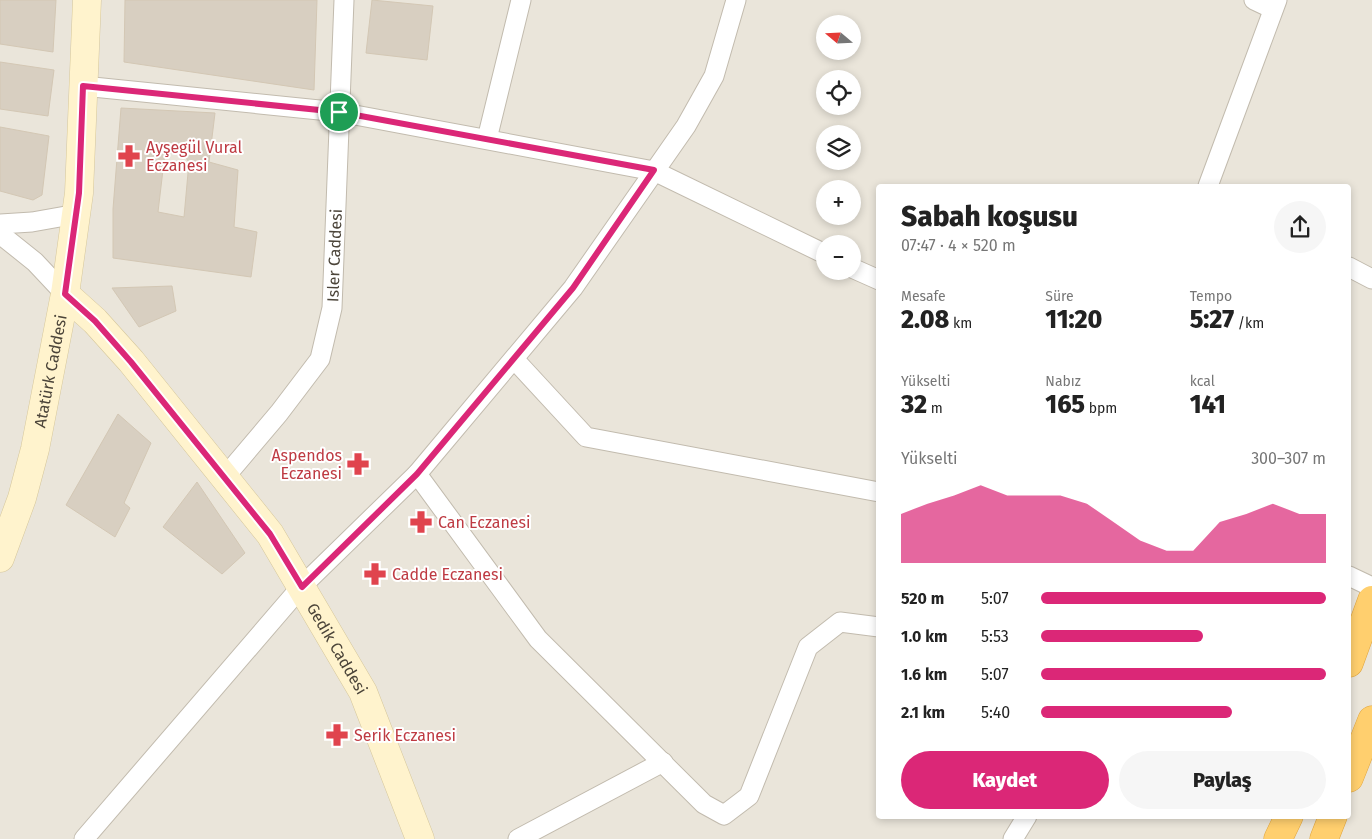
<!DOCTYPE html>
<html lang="tr">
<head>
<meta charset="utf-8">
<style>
	:root { --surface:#fff; --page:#f6f6f6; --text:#222; --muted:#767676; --accent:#db2777 }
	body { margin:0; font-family:"Fira Sans",sans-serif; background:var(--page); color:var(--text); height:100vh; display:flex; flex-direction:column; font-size:19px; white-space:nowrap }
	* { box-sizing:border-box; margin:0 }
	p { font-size:16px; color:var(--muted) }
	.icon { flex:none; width:28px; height:28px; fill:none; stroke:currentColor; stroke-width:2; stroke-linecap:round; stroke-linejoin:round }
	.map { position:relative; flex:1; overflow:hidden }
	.drawer { position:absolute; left:876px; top:184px; width:475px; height:635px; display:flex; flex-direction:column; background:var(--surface); border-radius:5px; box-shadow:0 2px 8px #0003 }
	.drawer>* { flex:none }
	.needle { width:32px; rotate:289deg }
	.buttons { position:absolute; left:816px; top:15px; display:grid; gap:10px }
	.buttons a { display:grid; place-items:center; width:45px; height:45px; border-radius:50%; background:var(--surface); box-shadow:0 2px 8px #0003; font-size:25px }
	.pin { position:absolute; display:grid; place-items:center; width:42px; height:42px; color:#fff; margin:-21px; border:2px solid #fff; border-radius:50%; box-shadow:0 1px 5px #0007 }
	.round { display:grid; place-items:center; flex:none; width:52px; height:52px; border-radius:26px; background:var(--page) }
	.summary { display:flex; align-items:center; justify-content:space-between; height:85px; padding:0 25px }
	h1 { font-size:28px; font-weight:800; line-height:38px }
	.stats { display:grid; grid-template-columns:repeat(3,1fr); gap:8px; height:85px; padding:5px 25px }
	.stats div { display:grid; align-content:center }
	.stats b { font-size:25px; font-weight:800 }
	.stats small { font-size:14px; font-weight:400 }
	.stats p { font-size:14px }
	.chart { height:140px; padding:10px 25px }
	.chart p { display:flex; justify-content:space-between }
	.chart svg { width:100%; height:90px; margin-top:5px; fill:var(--accent); opacity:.7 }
	.action { display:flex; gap:10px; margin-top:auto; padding:10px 25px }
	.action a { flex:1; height:58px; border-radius:30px; background:var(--accent); color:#fff; font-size:20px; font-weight:800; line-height:58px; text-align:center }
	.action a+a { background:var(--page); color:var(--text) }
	ul { padding:0 25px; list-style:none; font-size:16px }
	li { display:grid; grid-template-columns:80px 60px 1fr; align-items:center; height:38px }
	li i { height:12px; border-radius:6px; background:var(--accent) }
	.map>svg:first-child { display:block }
	.residential { fill:#eae5da; fill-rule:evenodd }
	.building { fill:#d8cfc1; stroke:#d3c7b4; fill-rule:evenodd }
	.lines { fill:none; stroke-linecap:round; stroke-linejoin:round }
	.street-casing { stroke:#c2bbae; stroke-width:21 }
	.secondary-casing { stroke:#d6c79b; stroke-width:29 }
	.highway-casing { stroke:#e0a43c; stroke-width:29 }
	.street { stroke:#fff; stroke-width:19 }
	.secondary { stroke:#fff3cd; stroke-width:28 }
	.highway { stroke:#ffcf6e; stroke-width:28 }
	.route-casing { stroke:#fff; stroke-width:10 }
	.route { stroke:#db2777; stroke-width:6 }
	.labels { text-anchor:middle; stroke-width:4; stroke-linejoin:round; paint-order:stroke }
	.health-label { font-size:16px; fill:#be3a42; stroke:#fff; text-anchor:start }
	.street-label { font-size:16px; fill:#4b4439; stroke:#fff }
</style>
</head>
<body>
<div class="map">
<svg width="1372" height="839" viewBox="0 0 1372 839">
	<rect width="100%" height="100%" fill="#f6f3ec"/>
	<path class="residential" d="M0,0H1372V839H0ZM825,24H852V51H825ZM825,79H852V106H825ZM825,134H852V161H825ZM879,186H1349V816H879ZM825,189H852V216H825ZM825,244H852V271H825Z"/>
	<g class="building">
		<path d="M0,0H56L53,52L0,44Z"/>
		<path d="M125,0H317L314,90L124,62Z"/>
		<path d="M372,0L433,6L427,60L366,53Z"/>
		<path d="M0,62L54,70L48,116L0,109Z"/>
		<path d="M121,108L215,113L209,162L238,170L234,227L257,232L251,277L113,258V209ZM165,153L183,154L189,162L184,217L158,212Z"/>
		<path d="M0,127L49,136L42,195L33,200L0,191Z"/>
		<path d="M172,286L176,311L139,327L112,288Z"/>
		<path d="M118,414L151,443L124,503L130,508L115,537L66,505Z"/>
		<path d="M197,482L245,553L222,574L163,527Z"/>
	</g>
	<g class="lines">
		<defs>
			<g id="street">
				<path d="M1254,0L1273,9"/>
				<path d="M83,86L339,112L654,171L825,254"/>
				<path d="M487,139L521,0"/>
				<path d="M1208,186L1277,0"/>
				<path d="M0,224L32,222L77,214"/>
				<path d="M0,234L35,262L65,294"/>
				<path d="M1349,267L1372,279"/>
				<path d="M852,268L879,280"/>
				<path d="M514,359L586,437L879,492"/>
				<path d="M417,474L538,639L704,804L724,815L749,796L808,647L840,622L879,627"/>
				<path id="s1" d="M224,478L279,413L320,359L332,308L344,0"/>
				<path d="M1349,576L1372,587"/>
				<path d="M84,839L301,587L417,474L573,288L686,126L714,76L736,0"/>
				<path d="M518,839L663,762"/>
				<path d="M1013,839L1027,816"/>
			</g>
			<g id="secondary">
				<path id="s2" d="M65,294L95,321L131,361L270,534L363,692L420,839"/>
				<path id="s3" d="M0,558L22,498L35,449L65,294L79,193L87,0"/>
			</g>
			<g id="highway">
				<path d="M1349,663L1372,600"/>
				<path d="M1349,778L1372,720"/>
				<path d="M1278,839L1289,816"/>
				<path d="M1324,839L1333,816"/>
			</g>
		</defs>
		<use href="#street" class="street-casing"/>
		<use href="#secondary" class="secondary-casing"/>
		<use href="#highway" class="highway-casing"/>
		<use href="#street" class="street"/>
		<use href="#secondary" class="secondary"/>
		<use href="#highway" class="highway"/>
	</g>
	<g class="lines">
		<defs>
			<path id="route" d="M83,86L339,112L654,170L573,288L417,474L302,587L270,534L131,362L95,321L65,294L79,193Z"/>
		</defs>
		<use href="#route" class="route-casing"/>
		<use href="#route" class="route"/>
	</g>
	<defs>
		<symbol id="pharmacy-bare" viewBox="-9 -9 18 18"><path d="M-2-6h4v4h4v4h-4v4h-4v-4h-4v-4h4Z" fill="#e0444e" stroke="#fff" stroke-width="2.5" paint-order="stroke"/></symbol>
	</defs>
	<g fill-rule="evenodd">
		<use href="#pharmacy-bare" x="113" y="140" width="32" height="32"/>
		<use href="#pharmacy-bare" x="342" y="448" width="32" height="32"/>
		<use href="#pharmacy-bare" x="405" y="506" width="32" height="32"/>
		<use href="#pharmacy-bare" x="359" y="558" width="32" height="32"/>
		<use href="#pharmacy-bare" x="321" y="719" width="32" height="32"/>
	</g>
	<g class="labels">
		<g class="health-label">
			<text x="146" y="153">Ayşegül Vural<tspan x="146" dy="18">Eczanesi</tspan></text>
			<text x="342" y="461" text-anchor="end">Aspendos<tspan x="342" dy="18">Eczanesi</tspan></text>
			<text x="438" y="528">Can Eczanesi</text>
			<text x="392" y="580">Cadde Eczanesi</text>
			<text x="354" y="741">Serik Eczanesi</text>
		</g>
		<g class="street-label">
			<text dy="6" stroke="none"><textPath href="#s1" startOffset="258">Isler Caddesi</textPath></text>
			<text dy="6" stroke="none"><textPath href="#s3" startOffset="194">Atatürk Caddesi</textPath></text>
			<text dy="6" stroke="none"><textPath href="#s2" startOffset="449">Gedik Caddesi</textPath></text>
		</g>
	</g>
</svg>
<div class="buttons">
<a><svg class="needle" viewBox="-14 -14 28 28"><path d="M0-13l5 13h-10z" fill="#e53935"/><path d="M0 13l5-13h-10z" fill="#767676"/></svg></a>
<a><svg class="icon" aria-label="locate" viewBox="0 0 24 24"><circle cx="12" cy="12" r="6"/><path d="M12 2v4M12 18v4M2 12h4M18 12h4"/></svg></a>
<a><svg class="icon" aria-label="layers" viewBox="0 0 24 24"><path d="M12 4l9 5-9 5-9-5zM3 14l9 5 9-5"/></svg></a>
<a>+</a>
<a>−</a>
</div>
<div class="pin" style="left:339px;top:112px;background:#1e9e55"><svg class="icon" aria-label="arrive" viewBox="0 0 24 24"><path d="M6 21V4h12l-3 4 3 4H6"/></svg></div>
<section class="drawer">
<div class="summary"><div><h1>Sabah koşusu</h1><p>07:47 · 4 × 520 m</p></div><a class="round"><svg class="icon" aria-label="share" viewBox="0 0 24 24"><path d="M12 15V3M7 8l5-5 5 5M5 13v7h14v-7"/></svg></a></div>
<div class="stats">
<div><p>Mesafe</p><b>2.08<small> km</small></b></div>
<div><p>Süre</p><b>11:20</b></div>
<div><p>Tempo</p><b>5:27<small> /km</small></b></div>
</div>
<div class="stats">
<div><p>Yükselti</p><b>32<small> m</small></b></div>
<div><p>Nabız</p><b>165<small> bpm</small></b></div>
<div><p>kcal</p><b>141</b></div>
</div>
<div class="chart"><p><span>Yükselti</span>300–307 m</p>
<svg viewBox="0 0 160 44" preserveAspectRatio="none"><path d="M0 44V20L10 15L20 11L30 6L40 11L50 11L60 11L70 15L80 24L90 33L100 38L110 38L120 24L130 20L140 15L150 20L160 20V44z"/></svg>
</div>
<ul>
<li><b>520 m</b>5:07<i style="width:100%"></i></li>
<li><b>1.0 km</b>5:53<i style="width:57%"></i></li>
<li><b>1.6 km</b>5:07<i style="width:100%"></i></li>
<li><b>2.1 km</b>5:40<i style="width:67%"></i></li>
</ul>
<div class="action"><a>Kaydet</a><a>Paylaş</a></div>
</section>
</div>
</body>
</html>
